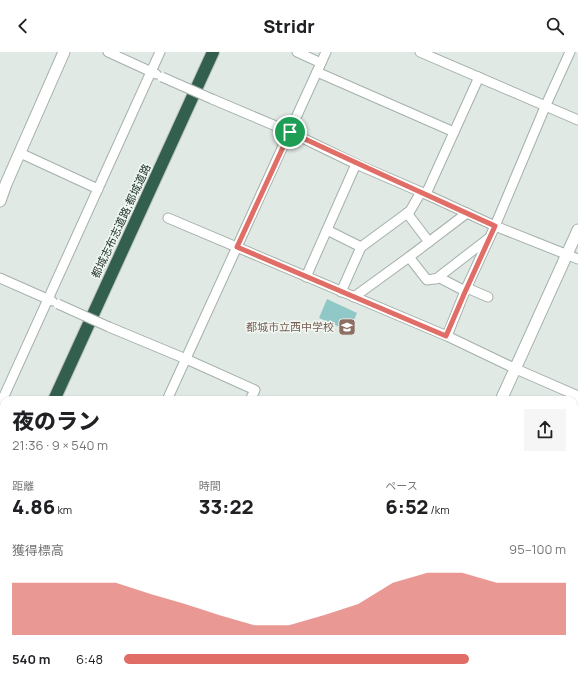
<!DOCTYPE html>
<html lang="ja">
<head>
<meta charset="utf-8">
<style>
	:root { --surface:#fff; --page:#f6f6f6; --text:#202124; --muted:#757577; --accent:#e16d67 }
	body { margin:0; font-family:Manrope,"Noto Sans JP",sans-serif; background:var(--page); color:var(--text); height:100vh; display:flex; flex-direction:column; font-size:15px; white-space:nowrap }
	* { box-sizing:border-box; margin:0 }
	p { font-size:13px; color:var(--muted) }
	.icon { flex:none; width:22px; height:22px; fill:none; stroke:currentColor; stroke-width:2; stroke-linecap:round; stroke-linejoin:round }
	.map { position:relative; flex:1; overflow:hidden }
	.side { position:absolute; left:0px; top:344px; width:578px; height:286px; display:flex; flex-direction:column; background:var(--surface); border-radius:12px 12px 0 0; box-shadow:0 1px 3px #0004 }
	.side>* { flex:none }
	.pin { position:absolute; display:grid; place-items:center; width:34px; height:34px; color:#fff; margin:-17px; border:2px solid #fff; border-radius:50%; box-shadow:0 1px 4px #0007 }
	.round { display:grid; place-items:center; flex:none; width:42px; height:42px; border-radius:0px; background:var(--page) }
	.head { display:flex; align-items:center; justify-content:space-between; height:68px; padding:0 12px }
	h1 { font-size:22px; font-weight:800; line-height:30px }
	.metrics { display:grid; grid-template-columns:repeat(3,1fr); gap:6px; height:68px; padding:4px 12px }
	.metrics div { display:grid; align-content:center }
	.metrics b { font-size:20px; font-weight:800 }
	.metrics small { font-size:11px; font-weight:400 }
	.metrics p { font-size:11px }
	.chart { height:112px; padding:8px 12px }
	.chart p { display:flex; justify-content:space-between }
	.chart svg { width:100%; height:72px; margin-top:4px; fill:var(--accent); opacity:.7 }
	ul { padding:0 12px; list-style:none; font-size:13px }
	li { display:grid; grid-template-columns:64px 48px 1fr; align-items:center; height:30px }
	li i { height:10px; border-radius:5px; background:var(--accent) }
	header { display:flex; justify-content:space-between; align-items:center; height:52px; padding:0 12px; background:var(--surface); font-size:18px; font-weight:800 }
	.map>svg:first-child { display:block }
	.water { fill:#8fc8c6 }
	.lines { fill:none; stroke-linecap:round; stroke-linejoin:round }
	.minor-casing { stroke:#a4b0aa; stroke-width:11 }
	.tertiary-casing { stroke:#a4b0aa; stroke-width:13 }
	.motorway-casing { stroke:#bdc3c0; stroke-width:14 }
	.minor { stroke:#fff; stroke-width:9 }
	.tertiary { stroke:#fff; stroke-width:11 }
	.motorway { stroke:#33604e; stroke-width:12 }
	.minor-bridge-casing { stroke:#a4b0aa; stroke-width:11; stroke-linecap:butt }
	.minor-bridge { stroke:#fff; stroke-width:9 }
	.route-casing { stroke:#fff; stroke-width:8 }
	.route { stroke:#e16d67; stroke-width:5 }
	.labels { text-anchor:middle; stroke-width:3; stroke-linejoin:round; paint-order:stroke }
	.street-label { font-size:11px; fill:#23382e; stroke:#f1f7f2 }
	.education-label { font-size:11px; fill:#785e54; stroke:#f1f7f2; text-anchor:end }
</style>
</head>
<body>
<header><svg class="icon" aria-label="back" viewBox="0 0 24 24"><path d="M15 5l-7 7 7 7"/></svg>Stridr<svg class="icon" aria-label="search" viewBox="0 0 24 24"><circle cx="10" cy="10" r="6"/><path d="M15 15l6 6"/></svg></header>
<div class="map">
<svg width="578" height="630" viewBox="0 0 578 630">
	<rect width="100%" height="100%" fill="#e1e9e4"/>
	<path class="water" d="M327,247L357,261L349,279L319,266Z"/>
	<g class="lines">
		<defs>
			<g id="minor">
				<path d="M108,0L156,22"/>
				<path d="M297,0L321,11"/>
				<path d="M420,0L578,68"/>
				<path d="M317,20L454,80"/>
				<path d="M212,47L290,80L356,112L421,140L495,174L578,207"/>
				<path d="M20,101L98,137"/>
				<path d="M426,142L479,25"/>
				<path d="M407,161L429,190"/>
				<path d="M168,166L447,284L516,317L578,344"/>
				<path d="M327,178L361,195L341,240"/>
				<path d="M361,195L410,159L421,140"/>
				<path d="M306,225L356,112"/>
				<path d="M0,226L52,249"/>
				<path d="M436,227L489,186"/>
				<path d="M467,236L488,245"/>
				<path d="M465,239L440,226L427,228L409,205L467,161"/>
				<path d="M354,245L409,205"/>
				<path d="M109,275L186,307L255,338L250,348"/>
				<path d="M447,284L465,239L495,174L545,55L570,0"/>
				<path d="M167,348L326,0"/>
				<path d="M0,353L160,0"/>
				<path d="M574,359L578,350"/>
				<path d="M574,476L578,477"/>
				<path d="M0,497L4,498"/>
				<path d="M574,543L578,534"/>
				<path d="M574,607L578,609"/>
				<path d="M47,626L56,630"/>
				<path d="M303,626L312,630"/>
				<path d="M497,626L507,630"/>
				<path d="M204,630L205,626"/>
				<path d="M535,630L537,626"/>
			</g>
			<g id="tertiary">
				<path d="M0,149L6,132L64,0"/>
				<path d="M501,348L578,178"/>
				<path d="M373,630L375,626"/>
			</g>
			<g id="motorway">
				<path d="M54,348L213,0"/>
				<path d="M0,466L4,457"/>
			</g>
		</defs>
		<use href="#minor" class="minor-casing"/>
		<use href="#tertiary" class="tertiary-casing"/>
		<use href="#motorway" class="motorway-casing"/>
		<use href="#minor" class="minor"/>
		<use href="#tertiary" class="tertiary"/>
		<use href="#motorway" class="motorway"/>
		<defs>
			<g id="minor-bridge">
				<path d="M162,25L212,47"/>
				<path d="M58,252L109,275"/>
			</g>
		</defs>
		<use href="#minor-bridge" class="minor-bridge-casing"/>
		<use href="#minor-bridge" class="minor-bridge"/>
	</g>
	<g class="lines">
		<defs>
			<path id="route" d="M290,80C358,112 427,143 495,174L465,240L446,284L237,195Z"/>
		</defs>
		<use href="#route" class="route-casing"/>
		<use href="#route" class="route"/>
	</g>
	<defs>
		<symbol id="school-square" viewBox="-11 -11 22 22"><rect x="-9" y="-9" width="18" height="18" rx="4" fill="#8d6e63" stroke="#f1f7f2"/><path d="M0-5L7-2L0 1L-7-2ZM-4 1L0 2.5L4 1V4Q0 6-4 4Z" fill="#fff"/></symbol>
	</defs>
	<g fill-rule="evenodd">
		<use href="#school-square" x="337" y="265" width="20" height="20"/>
	</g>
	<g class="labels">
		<g class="street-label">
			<text transform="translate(121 169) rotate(-65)" y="4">都城志布志道路;都城道路</text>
		</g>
		<g class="education-label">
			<text x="334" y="279">都城市立西中学校</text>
		</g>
	</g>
</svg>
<div class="pin" style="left:290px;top:80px;background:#1e9e55"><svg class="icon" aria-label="arrive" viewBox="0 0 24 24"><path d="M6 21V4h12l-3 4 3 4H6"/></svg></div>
<section class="side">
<div class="head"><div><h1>夜のラン</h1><p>21:36 · 9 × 540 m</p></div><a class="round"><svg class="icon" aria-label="share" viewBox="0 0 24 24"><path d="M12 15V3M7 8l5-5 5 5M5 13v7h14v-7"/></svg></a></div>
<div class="metrics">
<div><p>距離</p><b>4.86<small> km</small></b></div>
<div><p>時間</p><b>33:22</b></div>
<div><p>ペース</p><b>6:52<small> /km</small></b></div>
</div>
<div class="chart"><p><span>獲得標高</span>95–100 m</p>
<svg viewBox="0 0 160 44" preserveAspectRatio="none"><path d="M0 44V12L10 12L20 12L30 12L40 19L50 25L60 32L70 38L80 38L90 32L100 25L110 12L120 6L130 6L140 12L150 12L160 12V44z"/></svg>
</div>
<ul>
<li><b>540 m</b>6:48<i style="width:78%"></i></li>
</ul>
</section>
</div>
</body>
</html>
